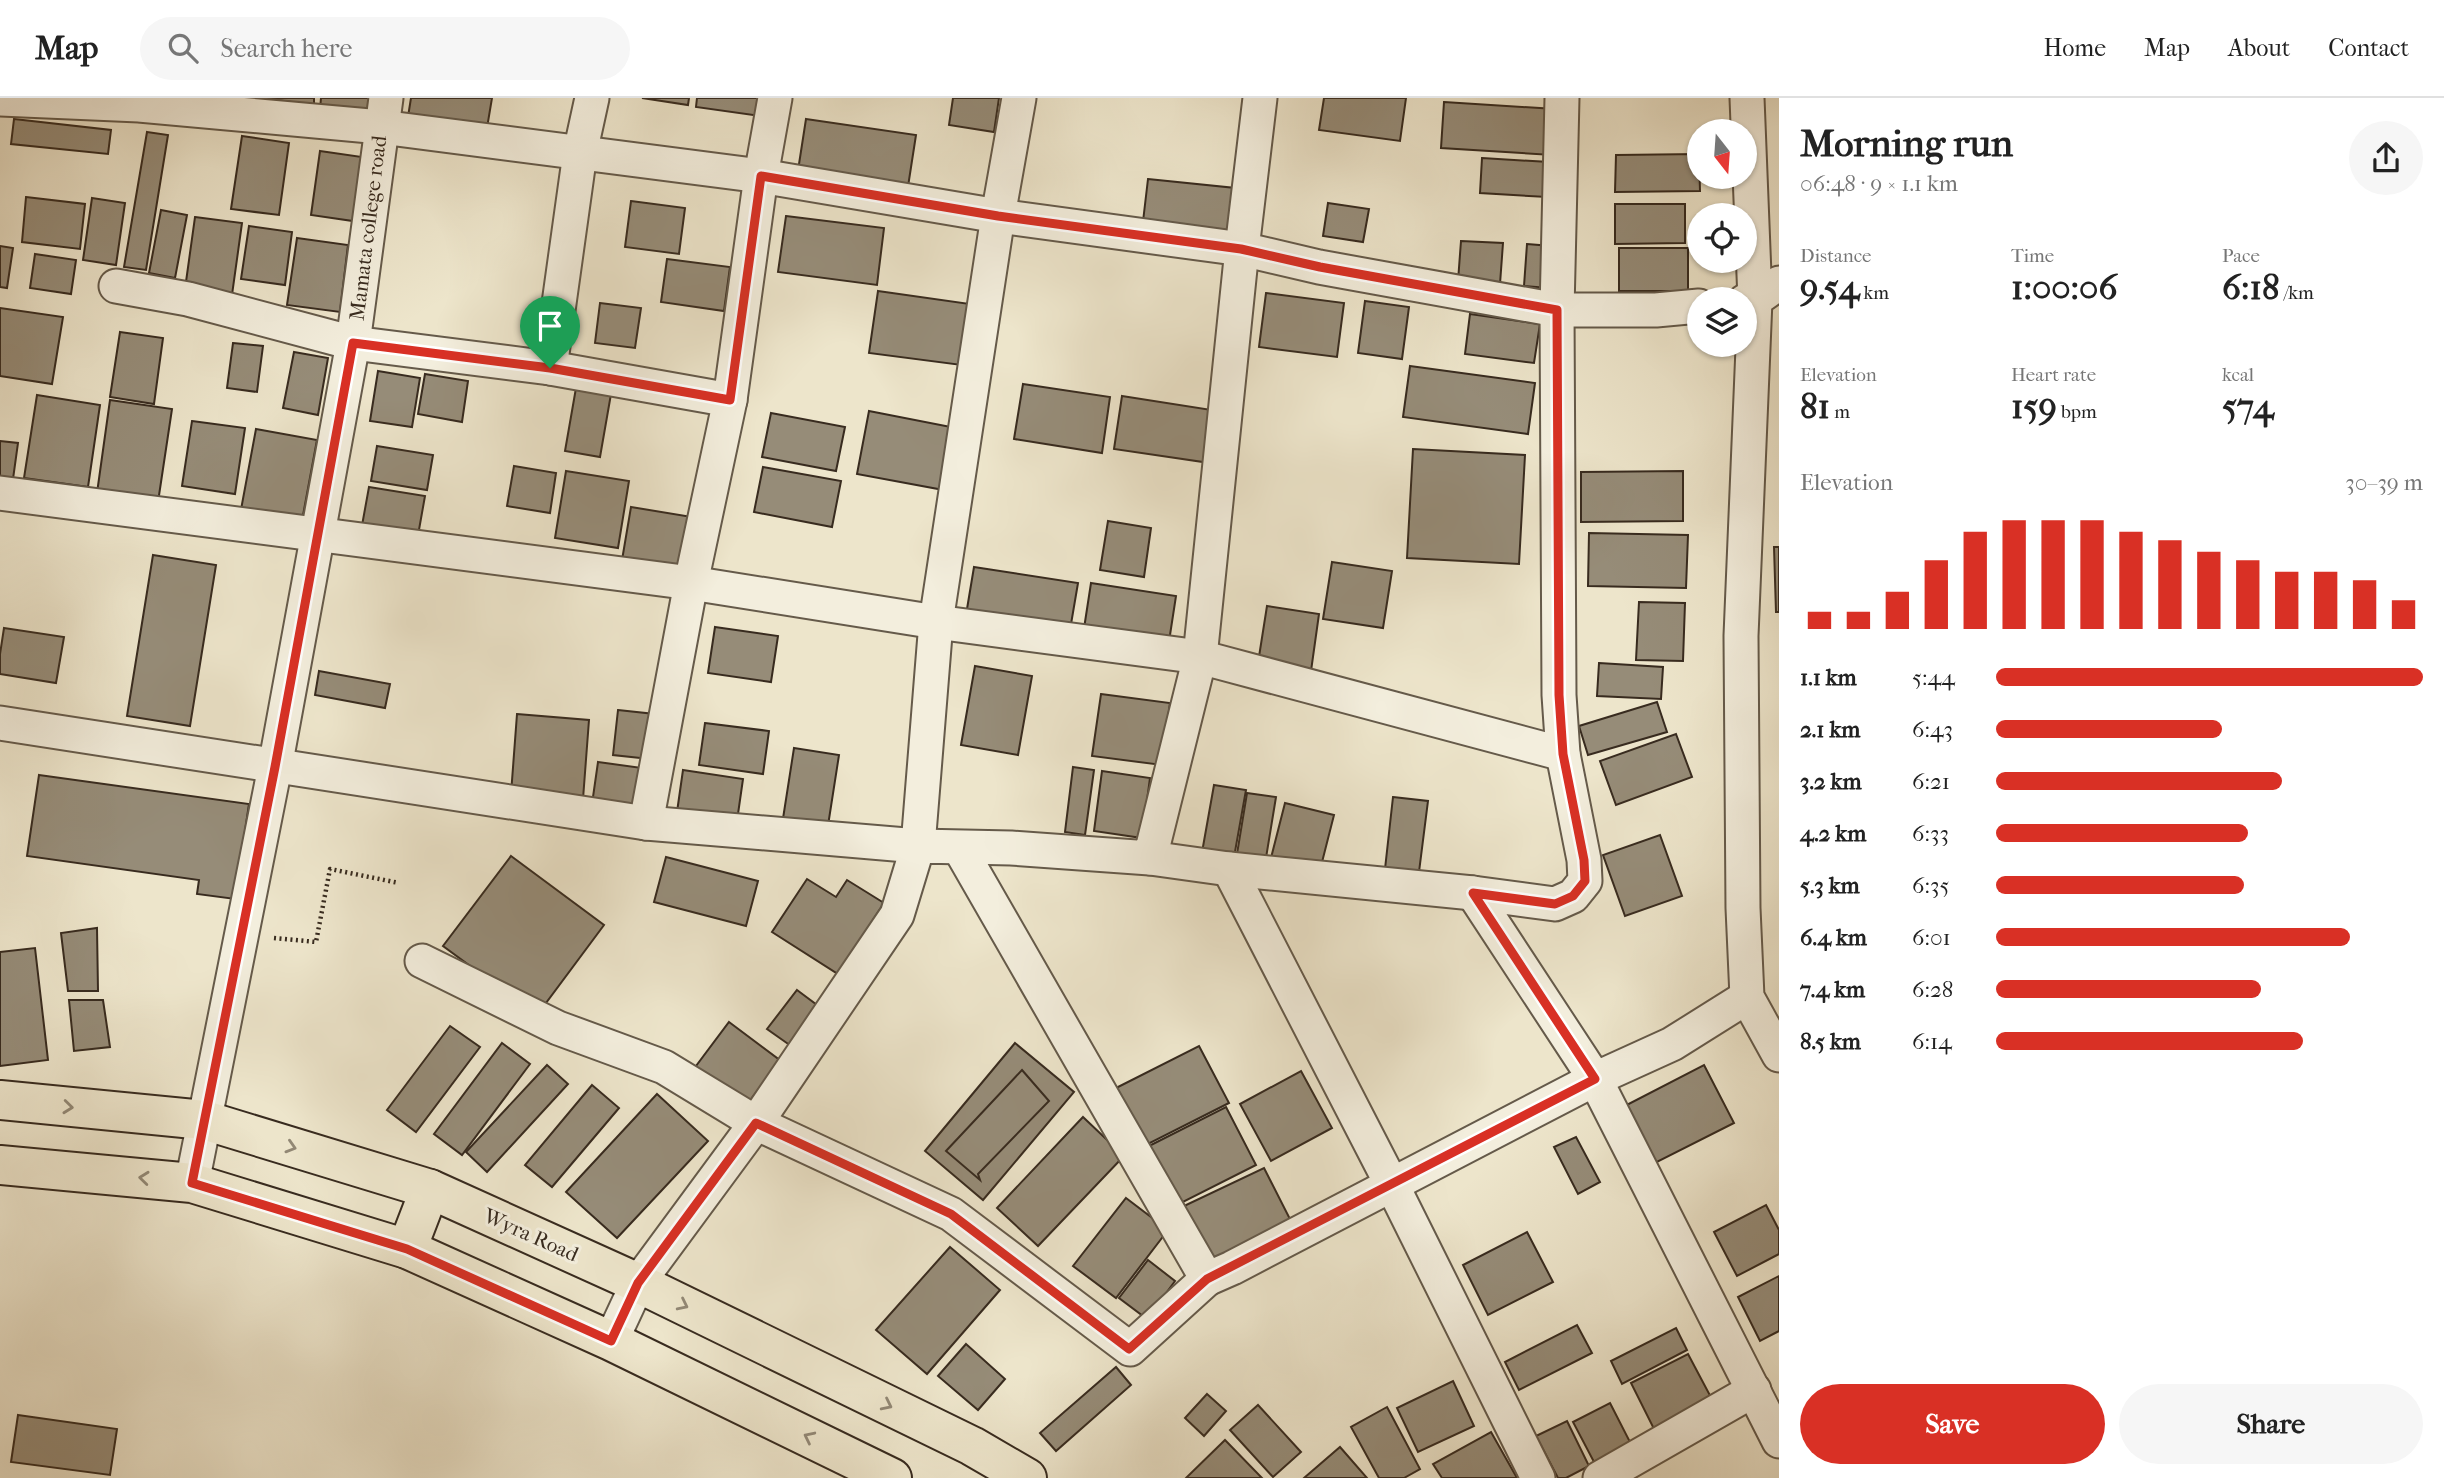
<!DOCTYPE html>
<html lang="en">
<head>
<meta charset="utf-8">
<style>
	:root { --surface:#fff; --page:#f6f6f6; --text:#222; --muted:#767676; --line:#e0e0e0; --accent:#d93025 }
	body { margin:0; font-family:"IM FELL French Canon",serif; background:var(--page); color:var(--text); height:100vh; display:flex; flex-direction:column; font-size:26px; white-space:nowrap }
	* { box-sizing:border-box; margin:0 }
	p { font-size:23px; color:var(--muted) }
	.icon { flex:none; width:38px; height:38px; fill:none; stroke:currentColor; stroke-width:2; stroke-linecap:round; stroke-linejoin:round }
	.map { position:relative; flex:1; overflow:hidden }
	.side { display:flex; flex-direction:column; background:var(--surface); width:665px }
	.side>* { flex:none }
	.needle { width:46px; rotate:163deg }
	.controls { position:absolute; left:1687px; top:21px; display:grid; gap:14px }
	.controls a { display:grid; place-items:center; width:70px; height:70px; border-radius:50%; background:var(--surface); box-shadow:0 2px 5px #0004; font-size:35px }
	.pin { position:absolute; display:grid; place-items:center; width:60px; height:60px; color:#fff; margin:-72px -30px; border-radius:50% 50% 50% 0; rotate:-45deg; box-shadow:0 0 7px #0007 }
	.pin .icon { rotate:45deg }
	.round { display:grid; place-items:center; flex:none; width:74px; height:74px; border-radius:37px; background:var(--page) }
	.head { display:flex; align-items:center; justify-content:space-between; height:119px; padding:0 21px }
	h1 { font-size:38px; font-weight:700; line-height:52px }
	.metrics { display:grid; grid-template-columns:repeat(3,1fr); gap:10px; height:119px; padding:7px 21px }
	.metrics div { display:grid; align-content:center }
	.metrics b { font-size:35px; font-weight:700 }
	.metrics small { font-size:19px; font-weight:400 }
	.metrics p { font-size:19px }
	.chart { height:196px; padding:14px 21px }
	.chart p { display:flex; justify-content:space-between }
	.chart svg { width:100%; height:126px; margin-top:7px; stroke:var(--accent); stroke-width:6 }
	.primary-button { display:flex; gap:14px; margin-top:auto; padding:14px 21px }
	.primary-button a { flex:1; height:80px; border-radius:42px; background:var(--accent); color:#fff; font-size:28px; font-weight:700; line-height:80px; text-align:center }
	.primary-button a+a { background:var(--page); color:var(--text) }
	ul { padding:0 21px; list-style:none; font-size:23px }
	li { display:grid; grid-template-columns:112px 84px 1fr; align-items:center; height:52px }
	li i { height:18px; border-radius:9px; background:var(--accent) }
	header { display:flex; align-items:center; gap:42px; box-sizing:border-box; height:98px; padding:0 35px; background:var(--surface); border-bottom:2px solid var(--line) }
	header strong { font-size:33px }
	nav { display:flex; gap:38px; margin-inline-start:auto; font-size:24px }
	.search { width:490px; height:63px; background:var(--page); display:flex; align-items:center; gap:18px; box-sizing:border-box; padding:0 24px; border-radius:38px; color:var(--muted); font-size:26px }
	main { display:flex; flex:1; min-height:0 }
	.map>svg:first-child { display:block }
	.building { fill:#968c78; stroke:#382b1f; stroke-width:2 }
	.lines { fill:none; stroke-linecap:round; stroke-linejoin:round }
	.minor-casing { stroke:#655a4a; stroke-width:37 }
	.primary-casing { stroke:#382b1f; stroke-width:42 }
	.path { stroke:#382b1f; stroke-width:4.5; stroke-dasharray:2 3.5; stroke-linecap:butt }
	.minor { stroke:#f3eedd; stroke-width:33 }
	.primary { stroke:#ede5cb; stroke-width:38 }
	.oneway { stroke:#928875 }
	.route-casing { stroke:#fff; stroke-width:14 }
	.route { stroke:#d93025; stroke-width:9 }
	.labels { text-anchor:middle; stroke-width:6; stroke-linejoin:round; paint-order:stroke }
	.street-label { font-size:21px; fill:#382b1f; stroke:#f3eedd }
</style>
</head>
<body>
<header>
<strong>Map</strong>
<div class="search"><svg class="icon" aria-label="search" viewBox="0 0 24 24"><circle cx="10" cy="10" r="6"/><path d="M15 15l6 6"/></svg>Search here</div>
<nav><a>Home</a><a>Map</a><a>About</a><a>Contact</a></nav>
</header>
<main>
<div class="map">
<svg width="1779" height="1380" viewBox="0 0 1779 1380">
	<rect width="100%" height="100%" fill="#ede5cb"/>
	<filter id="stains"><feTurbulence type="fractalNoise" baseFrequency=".00286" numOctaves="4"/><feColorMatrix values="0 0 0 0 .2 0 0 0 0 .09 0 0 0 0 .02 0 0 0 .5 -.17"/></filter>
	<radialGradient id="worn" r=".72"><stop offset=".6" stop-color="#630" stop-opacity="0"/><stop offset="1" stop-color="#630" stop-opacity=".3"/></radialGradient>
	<g class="building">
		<path d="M262,0H314V7Z"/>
		<path d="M321,0H376L374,17L320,11Z"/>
		<path d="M411,0H492L486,36L407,25Z"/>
		<path d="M642,0H689L688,7Z"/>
		<path d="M697,0H770L767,19L696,9Z"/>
		<path d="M953,0H999L994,34L949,27Z"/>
		<path d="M1324,0H1406L1400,43L1319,32Z"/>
		<path d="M1444,4L1555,11L1552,57L1441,50Z"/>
		<path d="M14,21L111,32L108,56L11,46Z"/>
		<path d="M806,21L916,37L907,95L797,79Z"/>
		<path d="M147,34L168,37L146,172L124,169Z"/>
		<path d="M242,38L289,45L279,117L231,111Z"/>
		<path d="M320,53L362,59L353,123L311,117Z"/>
		<path d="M1699,56L1700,93L1615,94L1616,57Z"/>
		<path d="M1482,60L1549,64L1547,99L1480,95Z"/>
		<path d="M1148,81L1245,91L1239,142L1142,132Z"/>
		<path d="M26,99L85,106L80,151L22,144Z"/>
		<path d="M92,100L125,105L116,167L83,162Z"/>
		<path d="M631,103L685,110L679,156L625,149Z"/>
		<path d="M1328,105L1369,111L1363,144L1323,138Z"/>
		<path d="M1615,106H1685V145L1615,146Z"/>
		<path d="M161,112L187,117L175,180L149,175Z"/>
		<path d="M786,118L884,130L877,187L778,174Z"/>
		<path d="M195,119L242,125L232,197L185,191Z"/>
		<path d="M249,128L292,134L285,187L241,181Z"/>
		<path d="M297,140L348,147L340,214L287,207Z"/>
		<path d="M1461,143L1503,145L1500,186L1458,183Z"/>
		<path d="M1527,146L1551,148L1548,190L1524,188Z"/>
		<path d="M0,148L13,150L7,190L0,189Z"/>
		<rect x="1619" y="150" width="69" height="43"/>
		<path d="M35,156L76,162L71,196L30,190Z"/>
		<path d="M667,161L730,169L724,213L661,204Z"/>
		<path d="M878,193L977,207L969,268L869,255Z"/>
		<path d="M1266,195L1344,205L1337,259L1259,249Z"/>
		<path d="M1365,203L1409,209L1402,261L1358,255Z"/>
		<path d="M600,205L641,210L635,250L595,245Z"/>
		<path d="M0,210L63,219L52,286L0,278Z"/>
		<path d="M1470,216L1540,226L1534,265L1465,256Z"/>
		<path d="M120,234L163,240L154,306L110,299Z"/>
		<path d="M233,245L263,248L257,294L227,290Z"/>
		<path d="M294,254L328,260L318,317L283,310Z"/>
		<path d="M1410,268L1535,285L1528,336L1403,319Z"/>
		<path d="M378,273L420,280L412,329L370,323Z"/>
		<path d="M425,276L468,283L462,324L418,316Z"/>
		<path d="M1023,286L1110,299L1102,355L1014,341Z"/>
		<path d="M576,290L611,296L600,359L565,353Z"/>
		<path d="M37,297L100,307L88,389L24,380Z"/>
		<path d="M1122,298L1218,313L1210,365L1114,351Z"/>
		<path d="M110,302L172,311L158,404L97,395Z"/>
		<path d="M869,313L961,331L949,393L857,376Z"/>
		<path d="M771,315L845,329L836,373L762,359Z"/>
		<path d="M192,323L245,330L235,396L182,388Z"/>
		<path d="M256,331L317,342L301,428L240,417Z"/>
		<path d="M0,343L18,345L13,381L0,379Z"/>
		<path d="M377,348L433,357L427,392L371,383Z"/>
		<path d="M1413,351L1525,357L1519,466L1407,460Z"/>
		<path d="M514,368L556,375L550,415L507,408Z"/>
		<path d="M763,369L841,383L832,429L754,414Z"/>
		<path d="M566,373L629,383L618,450L555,440Z"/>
		<path d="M1683,373V423L1581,424V374Z"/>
		<path d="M369,389L425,398L417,443L361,433Z"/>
		<path d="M631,409L698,420L688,479L621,468Z"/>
		<path d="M1108,423L1151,430L1144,479L1100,472Z"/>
		<path d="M1589,435L1688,437L1686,490L1588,488Z"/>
		<path d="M1774,449H1779V514H1776Z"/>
		<path d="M153,457L216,467L190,628L127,618Z"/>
		<path d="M1332,464L1392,473L1383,530L1323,521Z"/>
		<path d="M974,469L1078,485L1070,532L966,517Z"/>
		<path d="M1091,485L1176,498L1168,550L1083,537Z"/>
		<path d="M1639,504L1685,505L1683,563L1636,562Z"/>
		<path d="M1267,508L1319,516L1311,573L1258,565Z"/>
		<path d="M715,529L778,538L771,584L708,575Z"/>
		<path d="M4,530L64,539L56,585L0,576V556Z"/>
		<path d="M1599,565L1663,569L1661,601L1597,598Z"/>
		<path d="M975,568L1032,578L1018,657L961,647Z"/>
		<path d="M319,573L390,586L385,610L315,597Z"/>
		<path d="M1101,596L1170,605L1162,667L1092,658Z"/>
		<path d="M1657,604L1667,634L1588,657L1579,628Z"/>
		<path d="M618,612L673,618L668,663L613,657Z"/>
		<path d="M517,616L589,622L583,701L511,696Z"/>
		<path d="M705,625L769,633L763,676L699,667Z"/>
		<path d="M1676,636L1692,679L1616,707L1600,663Z"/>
		<path d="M794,650L839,657L827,734L782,727Z"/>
		<path d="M598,664L664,673L658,715L592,706Z"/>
		<path d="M1073,669L1094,672L1085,737L1065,734Z"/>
		<path d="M683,672L743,681L737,723L677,714Z"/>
		<path d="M1102,673L1150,680L1142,740L1094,733Z"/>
		<path d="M39,677L249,706L235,801L197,796L199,782L27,758Z"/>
		<path d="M1214,687L1246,692L1233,765L1201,760Z"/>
		<path d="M1247,695L1276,699L1265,766L1236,762Z"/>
		<path d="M1393,699L1428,703L1419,774L1385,771Z"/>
		<path d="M1285,705L1334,717L1320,772L1271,760Z"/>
		<path d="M1660,737L1682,798L1625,818L1603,757Z"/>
		<path d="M511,758L604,827L537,917L443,848Z"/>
		<path d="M666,759L758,783L746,828L654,804Z"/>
		<path d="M807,781L836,799L847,782L884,805L838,876L772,834Z"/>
		<path d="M97,830L98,893H68L61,835Z"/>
		<path d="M35,850L48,962L0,968V854Z"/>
		<path d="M797,892L821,910L791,948L767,931Z"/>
		<path d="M69,902H103L110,949L74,953Z"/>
		<path d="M729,924L781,963L744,1010L693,972Z"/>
		<path d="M450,928L480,949L416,1034L387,1012Z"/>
		<path d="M502,945L530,966L462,1057L434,1036Z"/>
		<path d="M1015,945L1074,994L983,1102L925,1053Z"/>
		<path d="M1199,948L1229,1005L1146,1047L1116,990Z"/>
		<path d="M547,967L568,986L487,1074L466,1054Z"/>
		<path d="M1704,967L1734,1025L1647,1069L1617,1012Z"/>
		<path d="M1022,972L1049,1003L978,1076L980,1082L946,1053Z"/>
		<path d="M1301,973L1332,1030L1271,1063L1240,1006Z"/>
		<path d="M592,987L619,1010L552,1089L525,1067Z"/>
		<path d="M657,996L708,1043L617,1140L566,1094Z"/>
		<path d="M1226,1009L1256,1067L1177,1107L1147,1049Z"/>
		<path d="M1083,1019L1124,1058L1038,1148L997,1110Z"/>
		<path d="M1576,1039L1600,1084L1578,1096L1554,1049Z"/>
		<path d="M1264,1070L1294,1129L1214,1168L1184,1108Z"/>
		<path d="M1126,1100L1168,1132L1116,1200L1073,1168Z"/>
		<path d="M1766,1107L1779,1132V1156L1737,1178L1714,1134Z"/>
		<path d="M1527,1134L1553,1184L1488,1217L1463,1167Z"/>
		<path d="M950,1149L1000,1192L927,1276L876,1232Z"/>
		<path d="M1148,1162L1175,1183L1147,1221L1119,1200Z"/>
		<path d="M1779,1178V1233L1760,1243L1738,1199Z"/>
		<path d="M1577,1227L1592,1255L1519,1292L1505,1264Z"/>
		<path d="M1676,1230L1687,1252L1622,1286L1611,1263Z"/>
		<path d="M966,1246L1005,1281L978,1312L938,1278Z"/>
		<path d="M1688,1256L1714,1305L1656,1335L1631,1285Z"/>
		<path d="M1116,1269L1131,1287L1056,1353L1040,1335Z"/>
		<path d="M1453,1283L1474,1328L1418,1354L1397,1310Z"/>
		<path d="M1207,1296L1226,1313L1204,1338L1185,1320Z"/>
		<path d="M1610,1305L1631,1346L1594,1364L1573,1324Z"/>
		<path d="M1258,1307L1301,1354L1273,1379L1230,1332Z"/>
		<path d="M1387,1309L1420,1371L1404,1380H1379L1351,1329Z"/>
		<path d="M18,1317L117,1331L110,1377L11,1364Z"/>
		<path d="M1567,1323L1589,1368L1566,1380H1558L1536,1338Z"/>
		<path d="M1491,1334L1517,1380H1442L1433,1366Z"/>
		<path d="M1225,1342L1262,1380H1186Z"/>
		<path d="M1340,1349L1367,1380H1304Z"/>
	</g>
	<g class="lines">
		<defs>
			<g id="minor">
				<path d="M0,1L139,7L381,29L761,78L998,118L1242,151L1319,169L1557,212H1656L1699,208"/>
				<path d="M1779,185L1755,202L1741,538L1743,810L1747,899L1779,957"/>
				<path d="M116,188L188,201L353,245L550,270L730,302"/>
				<path d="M1745,203L1755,202L1747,0"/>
				<path d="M550,270L580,55L592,0"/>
				<path d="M0,395L691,485L936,524L1200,559L1563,656"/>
				<path d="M0,625L646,725L918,748L936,524L998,118L1019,0"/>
				<path d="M646,725L691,485L730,302L761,78L775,0"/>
				<path d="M960,751L1207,1181L1232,1170L1595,981L1672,946L1747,899"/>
				<path d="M1150,760L1229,771L1473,795L1555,806L1573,798L1585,783L1584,762L1563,656L1559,597L1557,212L1562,0"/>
				<path d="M1229,771L1392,1087L1538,1380"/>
				<path d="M1473,795L1595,981L1779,1343"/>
				<path d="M422,863L558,930L664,969L756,1025L951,1116L1130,1251L1207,1181"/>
				<path d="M192,1085L275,669L353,245L386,0"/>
				<path d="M611,1243L638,1185L756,1025L897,817L918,748L1011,750L1150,760L1200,559L1242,151L1260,0"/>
				<path d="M1600,1380L1754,1292"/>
			</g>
			<g id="primary">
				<path d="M0,1002L204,1022L430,1091L638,1185L972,1348L1027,1380"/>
				<path d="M0,1067L192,1085L407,1151L611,1243L892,1380"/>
				<path d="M407,1151L430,1091"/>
			</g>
		</defs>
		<use href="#minor" class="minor-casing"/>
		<use href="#primary" class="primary-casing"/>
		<path class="path" d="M274,840L316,844L330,771L399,785"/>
		<use href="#minor" class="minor"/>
		<use href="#primary" class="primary"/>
	</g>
	<defs><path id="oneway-chevron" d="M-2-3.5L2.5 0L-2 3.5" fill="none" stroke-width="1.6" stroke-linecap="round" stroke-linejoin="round" transform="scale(1.75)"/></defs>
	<g class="oneway">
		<use href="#oneway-chevron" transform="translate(68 1009) rotate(6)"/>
		<use href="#oneway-chevron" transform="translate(291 1049) rotate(17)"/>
		<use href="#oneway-chevron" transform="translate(144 1080) rotate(-174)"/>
		<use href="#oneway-chevron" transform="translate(683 1207) rotate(26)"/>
		<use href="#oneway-chevron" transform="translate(887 1307) rotate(26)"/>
		<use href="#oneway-chevron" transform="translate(809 1339) rotate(-154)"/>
	</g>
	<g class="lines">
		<defs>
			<path id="route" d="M761,78L998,118L1241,151L1320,169L1557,212L1559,597L1563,656L1584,762L1585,783L1573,798L1555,806L1473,795L1595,981L1207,1181L1129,1251L951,1116L756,1025L638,1185L611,1243L407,1151L192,1085L275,669L353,245L550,270L730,302Z"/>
		</defs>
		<use href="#route" class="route-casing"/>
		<use href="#route" class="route"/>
	</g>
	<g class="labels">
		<g class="street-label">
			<text transform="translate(368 130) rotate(-83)" y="7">Mamata college road</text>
			<text transform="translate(531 1137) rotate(24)" y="7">Wyra Road</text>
		</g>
	</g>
	<rect width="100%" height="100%" filter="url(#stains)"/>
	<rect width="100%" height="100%" fill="url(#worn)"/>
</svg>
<div class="controls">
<a><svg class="needle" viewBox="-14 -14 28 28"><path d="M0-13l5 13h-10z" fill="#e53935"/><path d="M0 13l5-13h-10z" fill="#767676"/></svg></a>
<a><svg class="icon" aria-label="locate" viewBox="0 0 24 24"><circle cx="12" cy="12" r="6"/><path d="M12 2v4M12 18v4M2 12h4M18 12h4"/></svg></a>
<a><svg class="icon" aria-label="layers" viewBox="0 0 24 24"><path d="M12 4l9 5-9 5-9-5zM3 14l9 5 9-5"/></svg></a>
</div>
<div class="pin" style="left:550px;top:270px;background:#1e9e55"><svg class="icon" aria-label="arrive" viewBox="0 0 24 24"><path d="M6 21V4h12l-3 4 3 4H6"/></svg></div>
</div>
<section class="side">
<div class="head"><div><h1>Morning run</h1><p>06:48 · 9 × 1.1 km</p></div><a class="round"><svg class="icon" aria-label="share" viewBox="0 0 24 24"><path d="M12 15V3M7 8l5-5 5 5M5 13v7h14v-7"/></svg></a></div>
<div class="metrics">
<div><p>Distance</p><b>9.54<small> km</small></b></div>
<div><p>Time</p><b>1:00:06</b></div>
<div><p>Pace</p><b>6:18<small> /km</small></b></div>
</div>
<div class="metrics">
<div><p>Elevation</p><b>81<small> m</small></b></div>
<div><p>Heart rate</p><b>159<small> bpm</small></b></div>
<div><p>kcal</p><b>574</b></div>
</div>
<div class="chart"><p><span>Elevation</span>30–39 m</p>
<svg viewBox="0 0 160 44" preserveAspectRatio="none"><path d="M5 44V38M15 44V38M25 44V31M35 44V20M45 44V10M55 44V6M65 44V6M75 44V6M85 44V10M95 44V13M105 44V17M115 44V20M125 44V24M135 44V24M145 44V27M155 44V34"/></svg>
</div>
<ul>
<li><b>1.1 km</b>5:44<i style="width:100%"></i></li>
<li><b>2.1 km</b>6:43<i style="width:53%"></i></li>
<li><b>3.2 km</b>6:21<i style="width:67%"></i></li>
<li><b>4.2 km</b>6:33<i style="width:59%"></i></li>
<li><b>5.3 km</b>6:35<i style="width:58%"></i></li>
<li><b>6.4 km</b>6:01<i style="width:83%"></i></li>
<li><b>7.4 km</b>6:28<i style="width:62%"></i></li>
<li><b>8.5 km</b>6:14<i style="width:72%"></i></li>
</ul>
<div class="primary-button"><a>Save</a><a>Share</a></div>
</section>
</main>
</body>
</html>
